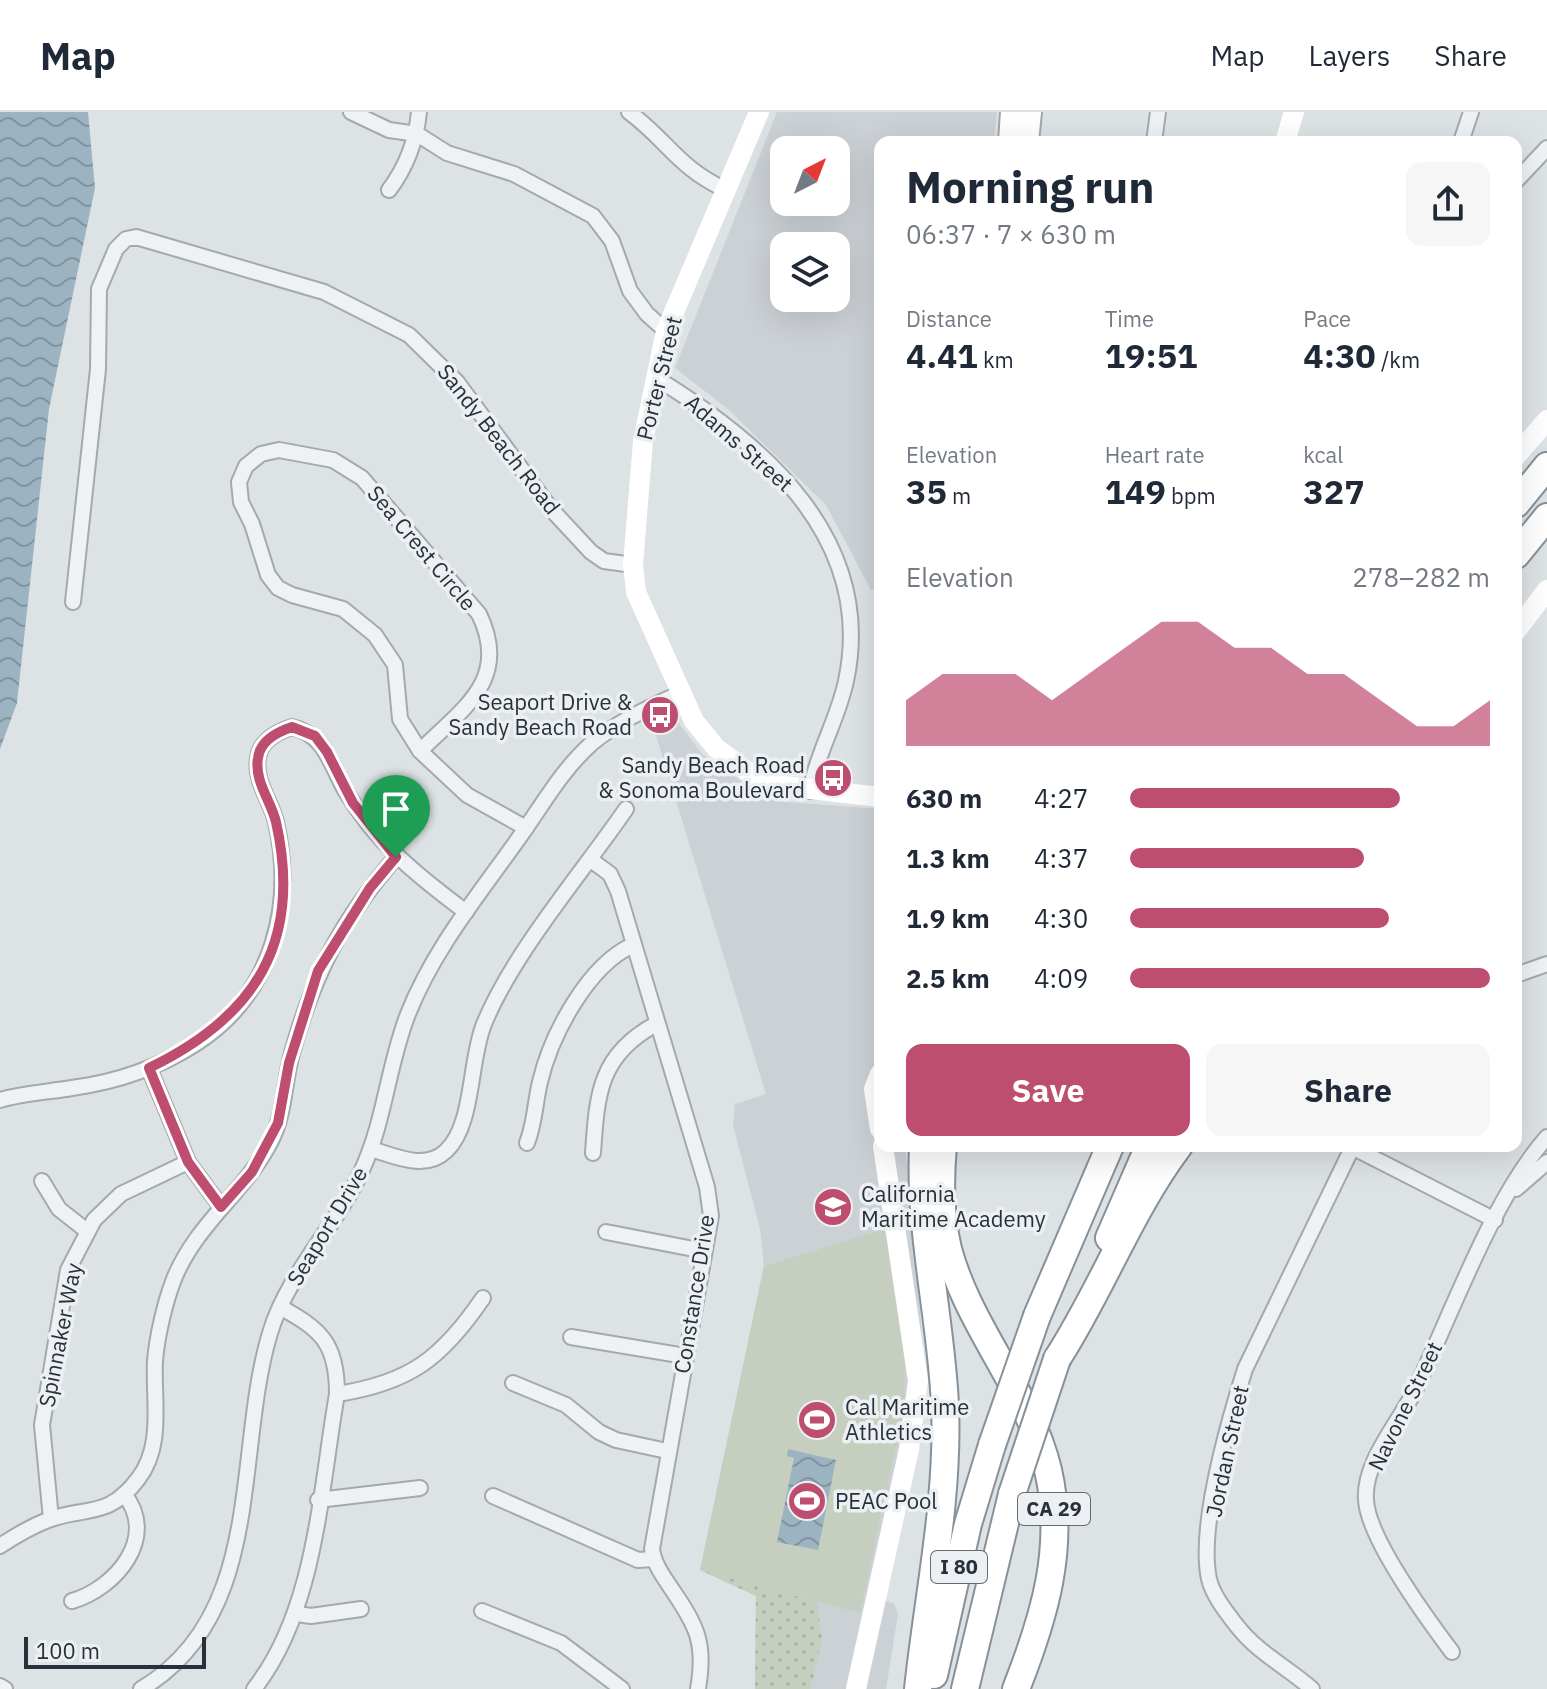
<!DOCTYPE html>
<html lang="en">
<head>
<meta charset="utf-8">
<style>
	:root { --surface:#fff; --page:#f6f6f7; --text:#1f2937; --muted:#747a83; --line:#e0e1e3; --accent:#be4e70 }
	body { margin:0; font-family:"IBM Plex Sans",sans-serif; background:var(--page); color:var(--text); height:100vh; display:flex; flex-direction:column; font-size:30px; white-space:nowrap }
	* { box-sizing:border-box; margin:0 }
	p { font-size:26px; color:var(--muted) }
	.icon { flex:none; width:44px; height:44px; fill:none; stroke:currentColor; stroke-width:2; stroke-linecap:round; stroke-linejoin:round }
	.map { position:relative; flex:1; overflow:hidden }
	.panel { position:absolute; left:874px; top:24px; width:648px; height:1016px; display:flex; flex-direction:column; background:var(--surface); border-radius:16px; box-shadow:0 8px 32px #0002 }
	.panel>* { flex:none }
	.needle { width:52px; rotate:42deg }
	.buttons { position:absolute; left:770px; top:24px; display:grid; gap:16px }
	.buttons a { display:grid; place-items:center; width:80px; height:80px; border-radius:16px; background:var(--surface); box-shadow:0 8px 32px #0002; font-size:40px }
	.scale { position:absolute; left:24px; bottom:20px; width:182px; box-sizing:border-box; padding-left:8px; border:4px solid #28313a; border-top:0; font-size:22px; line-height:28px; white-space:nowrap; color:#28313a; -webkit-text-stroke:6px #ecf0f3; paint-order:stroke }
	.pin { position:absolute; display:grid; place-items:center; width:68px; height:68px; color:#fff; margin:-82px -34px; border-radius:50% 50% 50% 0; rotate:-45deg; box-shadow:0 0 8px #0007 }
	.pin .icon { rotate:45deg }
	.round { display:grid; place-items:center; flex:none; width:84px; height:84px; border-radius:16px; background:var(--page) }
	.summary { display:flex; align-items:center; justify-content:space-between; height:136px; padding:0 32px }
	h1 { font-size:44px; font-weight:700; line-height:60px }
	.metrics { display:grid; grid-template-columns:repeat(3,1fr); gap:12px; height:136px; padding:8px 32px }
	.metrics div { display:grid; align-content:center }
	.metrics b { font-size:34px; font-weight:700 }
	.metrics small { font-size:22px; font-weight:400 }
	.metrics p { font-size:22px }
	.chart { height:224px; padding:16px 32px }
	.chart p { display:flex; justify-content:space-between }
	.chart svg { width:100%; height:144px; margin-top:8px; fill:var(--accent); opacity:.7 }
	.cta { display:flex; gap:16px; margin-top:auto; padding:16px 32px }
	.cta a { flex:1; height:92px; border-radius:16px; background:var(--accent); color:#fff; font-size:32px; font-weight:700; line-height:92px; text-align:center }
	.cta a+a { background:var(--page); color:var(--text) }
	ul { padding:0 32px; list-style:none; font-size:26px }
	li { display:grid; grid-template-columns:128px 96px 1fr; align-items:center; height:60px }
	li i { height:20px; border-radius:10px; background:var(--accent) }
	header { display:flex; align-items:center; gap:48px; box-sizing:border-box; height:112px; padding:0 40px; background:var(--surface); border-bottom:2px solid var(--line) }
	header strong { font-size:38px }
	nav { display:flex; gap:44px; margin-inline-start:auto; font-size:28px }
	.map>svg:first-child { display:block }
	.built { fill:#ccd1d6; fill-rule:evenodd }
	.garden { fill:url(#garden-dots) }
	.pitch { fill:#c5cebf }
	.water { fill:url(#water-waves) }
	.lines { fill:none; stroke-linecap:round; stroke-linejoin:round }
	.street-casing { stroke:#a3a9ae; stroke-width:18 }
	.primary-casing { stroke:#9ea8b0; stroke-width:26 }
	.highway-casing { stroke:#86919a; stroke-width:30 }
	.street { stroke:#eff2f4; stroke-width:14 }
	.secondary { stroke:#fff; stroke-width:20 }
	.primary { stroke:#fff; stroke-width:22 }
	.highway { stroke:#fff; stroke-width:26 }
	.highway-bridge-casing { stroke:#86919a; stroke-width:30; stroke-linecap:butt }
	.highway-bridge { stroke:#fff; stroke-width:26 }
	.route-casing { stroke:#fff; stroke-width:16 }
	.route { stroke:#be4e70; stroke-width:10 }
	.labels { text-anchor:middle; stroke-width:7; stroke-linejoin:round; paint-order:stroke }
	.shield { fill:#ecf0f3; stroke:#636a72; stroke-width:2 }
	.shield-label { font-size:20px; font-weight:bold; fill:#28313a }
	.street-label { font-size:22px; fill:#28313a; stroke:#ecf0f3 }
	.poi-label { font-size:22px; fill:#28313a; stroke:#ecf0f3; text-anchor:start }
</style>
</head>
<body>
<header>
<strong>Map</strong>
<nav><a>Map</a><a>Layers</a><a>Share</a></nav>
</header>
<div class="map">
<svg width="1547" height="1577" viewBox="0 0 1547 1577">
	<defs>
		<pattern id="garden-dots" width="8" height="8" patternUnits="userSpaceOnUse" patternTransform="scale(2)"><rect width="8" height="8" fill="#c5cebf"/><path d="M2 2h.1M6 6h.1" fill="none" stroke="#a9b1a5" stroke-width="1.8" stroke-linecap="round"/></pattern>
		<pattern id="water-waves" width="16" height="10" patternUnits="userSpaceOnUse" patternTransform="scale(2)"><rect width="16" height="10" fill="#9cb4c2"/><path d="M0 5q4-4 8 0t8 0" fill="none" stroke="#7f939f"/></pattern>
	</defs>
	<rect width="100%" height="100%" fill="#dde2e5"/>
	<g class="built">
		<path d="M777,0H997L994,30H880V476L871,478L826,393L728,297L675,256ZM784,38H836V90H784ZM784,134H836V186H784Z"/>
		<path d="M662,602H672L702,642L765,685L787,690L880,697V1034H905L927,1277L921,1321L885,1489L894,1491L898,1502L886,1577H755L756,1484L700,1458L764,1154L760,1117L733,1013L735,992L766,982L651,607Z"/>
	</g>
	<path class="garden" d="M700,1458L817,1490L822,1528L810,1577H755L756,1484Z"/>
	<path class="pitch" d="M885,1117L905,1245L904,1296L860,1501L700,1458L764,1154Z"/>
	<g class="water">
		<path d="M0,0H88L95,76L49,297L17,591L0,637Z"/>
		<path d="M788,1337L836,1348L818,1438L777,1430L794,1346L787,1344Z"/>
	</g>
	<g class="lines">
		<defs>
			<g id="street">
				<path d="M351,0L389,18L417,22L447,41L514,62L593,104L612,129L630,179L647,202L666,219"/>
				<path d="M629,0C668,29 677,55 726,78"/>
				<path d="M1154,30L1158,0"/>
				<path d="M1461,30L1471,0"/>
				<path d="M1516,69L1547,36"/>
				<path d="M389,78C407,54 416,30 419,0"/>
				<path d="M656,266C764,332 876,428 846,569C838,607 817,641 810,679"/>
				<path d="M279,338L333,348L362,366L479,502C511,568 463,596 420,639L400,607L395,553L375,523L343,497L292,483L278,476L268,463L252,412L241,390L239,370L246,354L261,342Z"/>
				<path d="M73,490L98,257L99,177L116,137L126,127L136,125L324,180L409,223L457,270L551,397L591,440L604,449L633,453"/>
				<path d="M420,639L467,683L526,716"/>
				<path d="M591,748L610,762L618,779L707,1075L711,1104L652,1437C654,1452 663,1464 671,1476C697,1514 706,1531 698,1577"/>
				<path d="M1516,863L1547,852"/>
				<path d="M149,956L188,1050L221,1095"/>
				<path d="M0,988C23,981 48,980 72,976C116,970 160,955 197,931C272,882 295,795 276,710C271,689 254,669 258,646C260,629 277,620 292,615C325,623 330,651 345,678C375,730 419,765 466,800"/>
				<path d="M527,1031C535,1011 535,990 540,970C551,923 588,853 633,833"/>
				<path d="M1350,1034L1495,1108"/>
				<path d="M371,1037C395,1044 425,1059 446,1039C474,1013 469,949 484,912C513,841 582,761 626,697"/>
				<path d="M593,1041C597,982 599,943 656,912"/>
				<path d="M42,1069L59,1097L87,1119"/>
				<path d="M1516,1077L1547,1050"/>
				<path d="M606,1120L704,1139"/>
				<path d="M571,1225L685,1244"/>
				<path d="M513,1271L566,1293L599,1320L616,1328L667,1339"/>
				<path d="M337,1282C410,1271 442,1246 483,1186"/>
				<path d="M493,1384L638,1448L653,1447"/>
				<path d="M318,1388L420,1376"/>
				<path d="M51,1407L42,1313L68,1158L94,1108L121,1082L188,1050"/>
				<path d="M0,1434C15,1424 30,1415 48,1408C86,1394 108,1407 138,1367C164,1334 153,1288 155,1249C157,1224 165,1190 174,1167C196,1112 245,1080 271,1029C285,1001 284,970 292,941C314,861 342,808 396,745"/>
				<path d="M72,1489C116,1476 159,1425 124,1382"/>
				<path d="M482,1499L561,1531L622,1577"/>
				<path d="M297,1502L311,1504L361,1497"/>
				<path d="M1452,1540C1428,1508 1368,1427 1366,1388C1363,1350 1399,1311 1415,1278C1452,1202 1492,1087 1547,1025"/>
				<path d="M0,1574L5,1577"/>
				<path d="M141,1577C266,1504 234,1340 270,1221C288,1161 336,1115 362,1058C385,1008 388,953 408,902C434,836 481,780 521,723C543,692 562,658 591,632C618,609 649,596 680,581"/>
				<path d="M254,1577C316,1498 320,1379 337,1282C337,1232 322,1218 280,1195"/>
				<path d="M1312,1577C1287,1555 1258,1541 1237,1514C1227,1501 1213,1484 1209,1467C1198,1415 1229,1308 1245,1257L1353,1034"/>
			</g>
			<g id="primary">
				<path d="M1010,30L1012,0"/>
				<path d="M1027,30L1030,0"/>
			</g>
			<g id="highway">
				<path d="M1516,392L1547,354"/>
				<path d="M1516,443L1547,405"/>
				<path d="M943,1034C940,1067 940,1104 948,1137C969,1216 1029,1279 1048,1358C1066,1435 1044,1506 1016,1577"/>
				<path d="M1109,1126L1149,1034"/>
				<path d="M1037,1204L1110,1034"/>
				<path d="M1057,1247C1101,1179 1130,1099 1179,1034"/>
				<path d="M934,1563L968,1412L992,1333"/>
				<path d="M918,1577C928,1483 949,1388 945,1293C941,1206 919,1122 923,1034"/>
				<path d="M965,1577L1012,1382"/>
			</g>
		</defs>
		<use href="#street" class="street-casing"/>
		<use href="#primary" class="primary-casing"/>
		<use href="#highway" class="highway-casing"/>
		<use href="#street" class="street"/>
		<g class="secondary">
			<path d="M759,0L666,219L643,329L633,453L636,480L694,609L716,636L756,666L776,673L880,685"/>
			<path d="M1285,30L1294,0"/>
			<path d="M1516,344L1547,308"/>
			<path d="M1516,519L1547,478"/>
			<path d="M880,962L874,977L880,1017"/>
			<path d="M856,1577L909,1337L918,1269L883,1034"/>
		</g>
		<use href="#primary" class="primary"/>
		<use href="#highway" class="highway"/>
		<defs>
			<g id="highway-bridge">
				<path d="M992,1333L1037,1204"/>
				<path d="M1012,1382L1057,1247"/>
			</g>
		</defs>
		<use href="#highway-bridge" class="highway-bridge-casing"/>
		<use href="#highway-bridge" class="highway-bridge"/>
	</g>
	<g class="lines">
		<defs>
			<path id="route" d="M292,615L315,624L327,640L353,691L396,745L370,776L318,859L289,951L278,1011L252,1060L221,1095L188,1050L149,956C255,905 303,830 276,710C271,689 254,669 258,646C260,629 277,620 292,615Z"/>
		</defs>
		<use href="#route" class="route-casing"/>
		<use href="#route" class="route"/>
	</g>
	<defs>
		<symbol id="bus-disc" viewBox="-11 -11 22 22"><circle r="9.5" fill="#be4e70" stroke="#ecf0f3"/><path d="M-5-6H5V4H4V6H2V4H-2V6H-4V4H-5ZM-3.5-4V0h7V-4ZM-3.5 1.2v1.5H-2V1.2ZM2 1.2v1.5H3.5V1.2Z" fill="#fff"/></symbol>
		<symbol id="university-disc" viewBox="-11 -11 22 22"><circle r="9.5" fill="#be4e70" stroke="#ecf0f3"/><path d="M0-5L7-2L0 1L-7-2ZM-4 1L0 2.5L4 1V4Q0 6-4 4Z" fill="#fff"/></symbol>
		<symbol id="stadium-disc" viewBox="-11 -11 22 22"><circle r="9.5" fill="#be4e70" stroke="#ecf0f3"/><path d="M0-5a6.5 5 0 1 0 0 10a6.5 5 0 1 0 0-10ZM-3.5-1.8h7v3.6h-7Z" fill="#fff"/></symbol>
	</defs>
	<g fill-rule="evenodd">
		<use href="#bus-disc" x="638" y="581" width="44" height="44"/>
		<use href="#bus-disc" x="811" y="644" width="44" height="44"/>
		<use href="#university-disc" x="811" y="1073" width="44" height="44"/>
		<use href="#stadium-disc" x="795" y="1286" width="44" height="44"/>
		<use href="#stadium-disc" x="785" y="1367" width="44" height="44"/>
	</g>
	<g class="labels">
		<g class="shield">
			<rect x="1018" y="1381" width="72" height="32" rx="6"/>
			<rect x="931" y="1439" width="56" height="32" rx="6"/>
		</g>
		<g class="shield-label">
			<text x="1054" y="1404">CA 29</text>
			<text x="959" y="1462">I 80</text>
		</g>
		<g class="street-label">
			<text transform="translate(659 266) rotate(-76)" y="8">Porter Street</text>
			<text transform="translate(499 327) rotate(52)" y="8">Sandy Beach Road</text>
			<text transform="translate(739 331) rotate(41)" y="8">Adams Street</text>
			<text transform="translate(422 436) rotate(50)" y="8">Sea Crest Circle</text>
			<text transform="translate(327 1114) rotate(-59)" y="8">Seaport Drive</text>
			<text transform="translate(694 1182) rotate(-81)" y="8">Constance Drive</text>
			<text transform="translate(60 1223) rotate(-79)" y="8">Spinnaker Way</text>
			<text transform="translate(1405 1294) rotate(-64)" y="8">Navone Street</text>
			<text transform="translate(1227 1339) rotate(-78)" y="8">Jordan Street</text>
		</g>
		<g class="poi-label">
			<text x="632" y="598" text-anchor="end">Seaport Drive &amp;<tspan x="632" dy="25">Sandy Beach Road</tspan></text>
			<text x="805" y="661" text-anchor="end">Sandy Beach Road<tspan x="805" dy="25">&amp; Sonoma Boulevard</tspan></text>
			<text x="861" y="1090">California<tspan x="861" dy="25">Maritime Academy</tspan></text>
			<text x="845" y="1303">Cal Maritime<tspan x="845" dy="25">Athletics</tspan></text>
			<text x="835" y="1397">PEAC Pool</text>
		</g>
	</g>
</svg>
<div class="buttons">
<a><svg class="needle" viewBox="-14 -14 28 28"><path d="M0-13l5 13h-10z" fill="#e53935"/><path d="M0 13l5-13h-10z" fill="#747a83"/></svg></a>
<a><svg class="icon" aria-label="layers" viewBox="0 0 24 24"><path d="M12 4l9 5-9 5-9-5zM3 14l9 5 9-5"/></svg></a>
</div>
<div class="scale">100 m</div>
<div class="pin" style="left:396px;top:745px;background:#1e9e55"><svg class="icon" aria-label="arrive" viewBox="0 0 24 24"><path d="M6 21V4h12l-3 4 3 4H6"/></svg></div>
<section class="panel">
<div class="summary"><div><h1>Morning run</h1><p>06:37 · 7 × 630 m</p></div><a class="round"><svg class="icon" aria-label="share" viewBox="0 0 24 24"><path d="M12 15V3M7 8l5-5 5 5M5 13v7h14v-7"/></svg></a></div>
<div class="metrics">
<div><p>Distance</p><b>4.41<small> km</small></b></div>
<div><p>Time</p><b>19:51</b></div>
<div><p>Pace</p><b>4:30<small> /km</small></b></div>
</div>
<div class="metrics">
<div><p>Elevation</p><b>35<small> m</small></b></div>
<div><p>Heart rate</p><b>149<small> bpm</small></b></div>
<div><p>kcal</p><b>327</b></div>
</div>
<div class="chart"><p><span>Elevation</span>278–282 m</p>
<svg viewBox="0 0 160 44" preserveAspectRatio="none"><path d="M0 44V30L10 22L20 22L30 22L40 30L50 22L60 14L70 6L80 6L90 14L100 14L110 22L120 22L130 30L140 38L150 38L160 30V44z"/></svg>
</div>
<ul>
<li><b>630 m</b>4:27<i style="width:75%"></i></li>
<li><b>1.3 km</b>4:37<i style="width:65%"></i></li>
<li><b>1.9 km</b>4:30<i style="width:72%"></i></li>
<li><b>2.5 km</b>4:09<i style="width:100%"></i></li>
</ul>
<div class="cta"><a>Save</a><a>Share</a></div>
</section>
</div>
</body>
</html>
